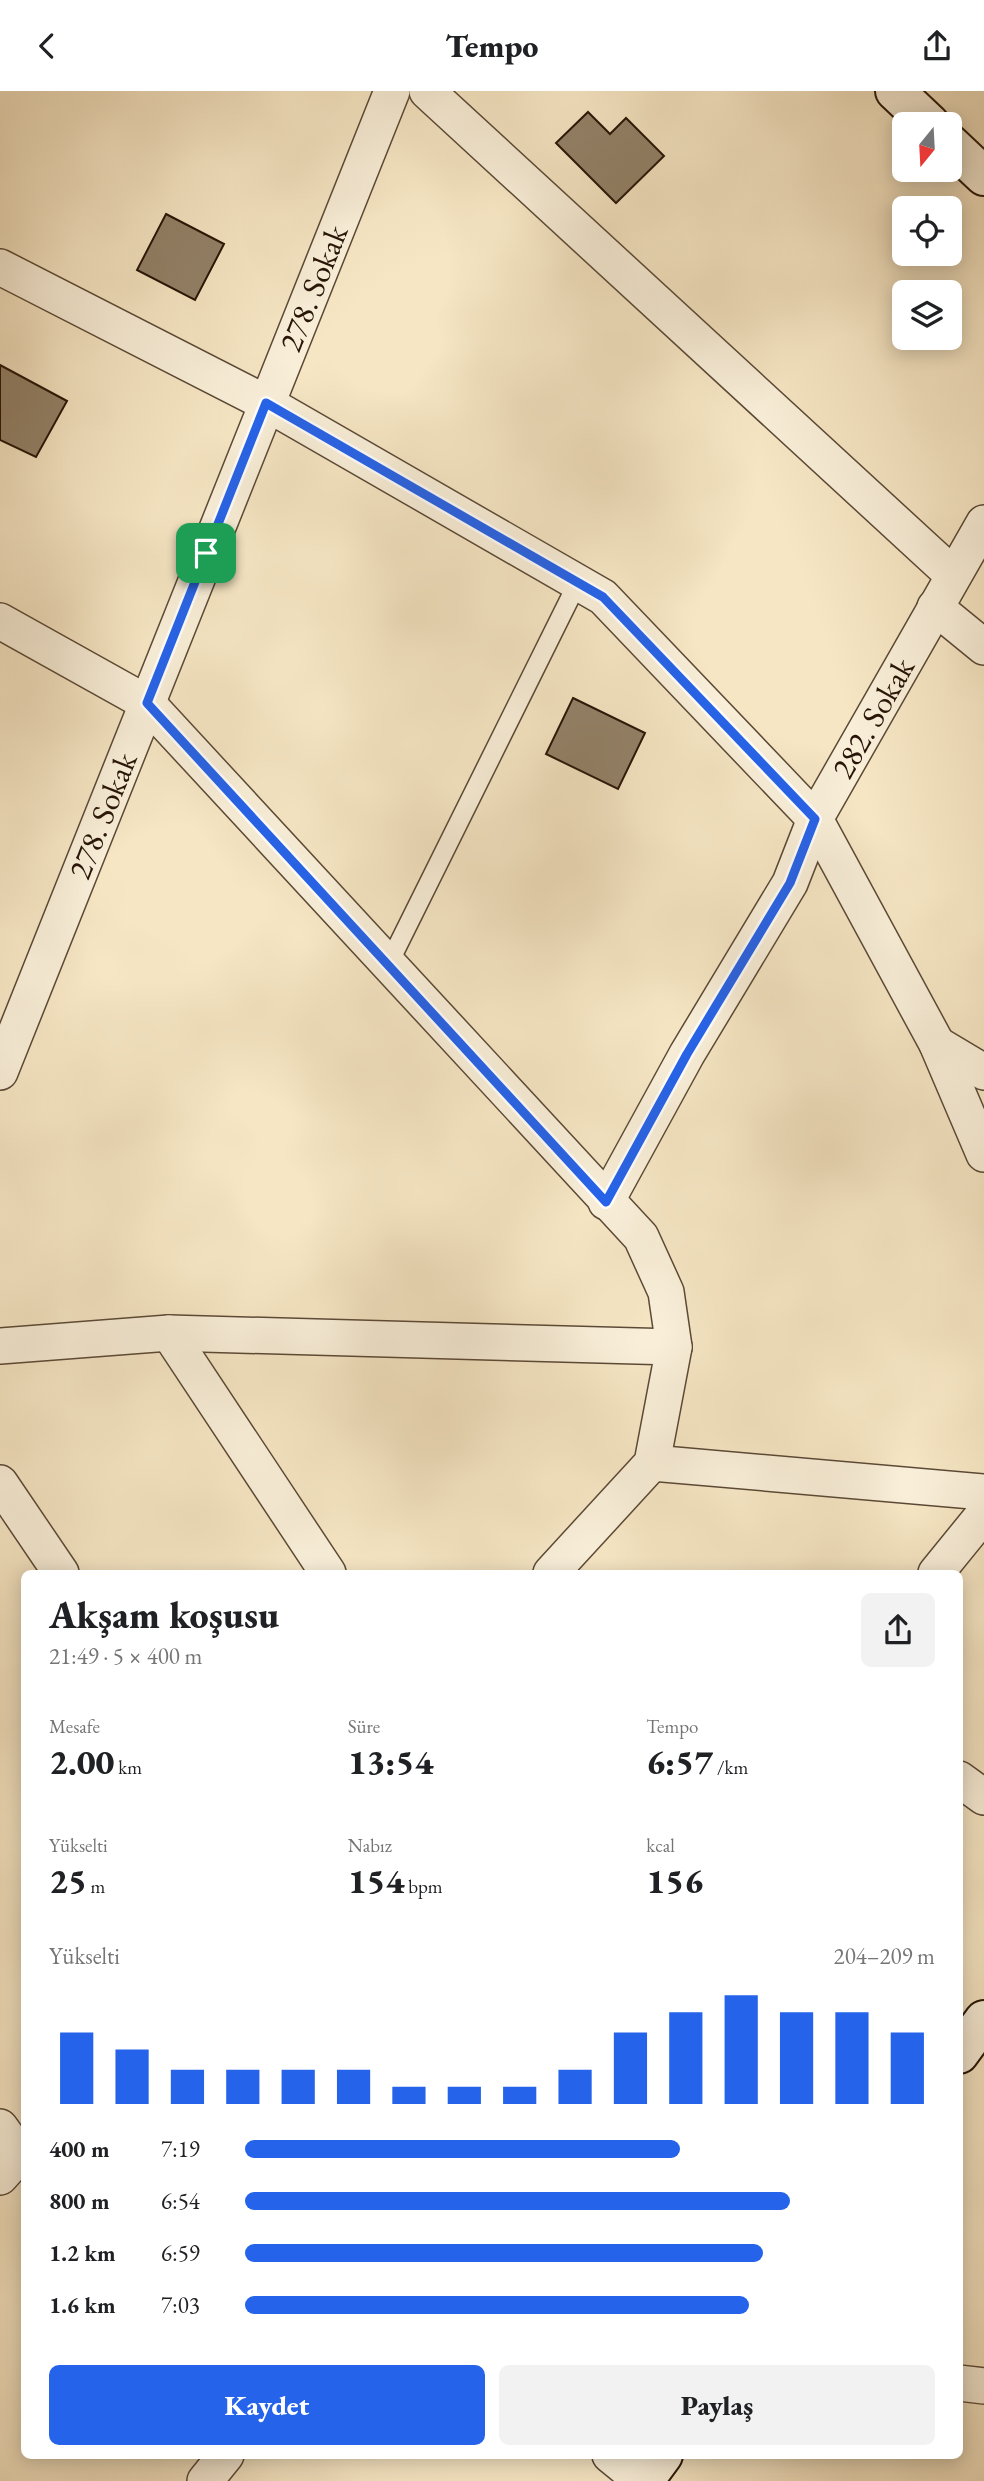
<!DOCTYPE html>
<html lang="tr">
<head>
<meta charset="utf-8">
<style>
	:root { --surface:#fff; --page:#f2f2f2; --text:#202124; --muted:#757577; --accent:#2563eb }
	body { margin:0; font-family:"EB Garamond",serif; background:var(--page); color:var(--text); height:100vh; display:flex; flex-direction:column; font-size:26px; white-space:nowrap }
	* { box-sizing:border-box; margin:0 }
	p { font-size:23px; color:var(--muted) }
	.icon { flex:none; width:38px; height:38px; fill:none; stroke:currentColor; stroke-width:2; stroke-linecap:round; stroke-linejoin:round }
	.map { position:relative; flex:1; overflow:hidden }
	.side { position:absolute; left:21px; top:1479px; width:942px; height:889px; display:flex; flex-direction:column; background:var(--surface); border-radius:10px; box-shadow:0 4px 18px #0003 }
	.side>* { flex:none }
	.needle { width:46px; rotate:198deg }
	.buttons { position:absolute; left:892px; top:21px; display:grid; gap:14px }
	.buttons a { display:grid; place-items:center; width:70px; height:70px; border-radius:10px; background:var(--surface); box-shadow:0 4px 18px #0003; font-size:35px }
	.pin { position:absolute; display:grid; place-items:center; width:60px; height:60px; color:#fff; margin:-30px; border-radius:14px; box-shadow:0 4px 10px #0006 }
	.round { display:grid; place-items:center; flex:none; width:74px; height:74px; border-radius:10px; background:var(--page) }
	.head { display:flex; align-items:center; justify-content:space-between; height:119px; padding:0 28px }
	h1 { font-size:38px; font-weight:800; line-height:52px }
	.figures { display:grid; grid-template-columns:repeat(3,1fr); gap:10px; height:119px; padding:7px 28px }
	.figures div { display:grid; align-content:center }
	.figures b { font-size:35px; font-weight:800 }
	.figures small { font-size:19px; font-weight:400 }
	.figures p { font-size:19px }
	.chart { height:196px; padding:14px 28px }
	.chart p { display:flex; justify-content:space-between }
	.chart svg { width:100%; height:126px; margin-top:7px; stroke:var(--accent); stroke-width:6 }
	.button { display:flex; gap:14px; margin-top:auto; padding:14px 28px }
	.button a { flex:1; height:80px; border-radius:10px; background:var(--accent); color:#fff; font-size:28px; font-weight:800; line-height:80px; text-align:center }
	.button a+a { background:var(--page); color:var(--text) }
	ul { padding:0 28px; list-style:none; font-size:23px }
	li { display:grid; grid-template-columns:112px 84px 1fr; align-items:center; height:52px }
	li i { height:18px; border-radius:9px; background:var(--accent) }
	header { display:flex; justify-content:space-between; align-items:center; height:91px; padding:0 28px; background:var(--surface); font-size:32px; font-weight:800 }
	.map>svg:first-child { display:block }
	.building { fill:#938269; stroke:#271507; stroke-width:2 }
	.lines { fill:none; stroke-linecap:round; stroke-linejoin:round }
	.lane-casing { stroke:#5b4936; stroke-width:21 }
	.street-casing { stroke:#5b4936; stroke-width:38 }
	.secondary-casing { stroke:#271507; stroke-width:42 }
	.lane { stroke:#f9efd9; stroke-width:18 }
	.street { stroke:#f9efd9; stroke-width:35 }
	.secondary { stroke:#f9efd9; stroke-width:38 }
	.route-casing { stroke:#fff; stroke-width:14 }
	.route { stroke:#2563eb; stroke-width:9 }
	.labels { text-anchor:middle; stroke-width:7; stroke-linejoin:round; paint-order:stroke }
	.street-label { font-size:32px; fill:#271507; stroke:#f9efd9 }
</style>
</head>
<body>
<header><svg class="icon" aria-label="back" viewBox="0 0 24 24"><path d="M15 5l-7 7 7 7"/></svg>Tempo<svg class="icon" aria-label="share" viewBox="0 0 24 24"><path d="M12 15V3M7 8l5-5 5 5M5 13v7h14v-7"/></svg></header>
<div class="map">
<svg width="984" height="2390" viewBox="0 0 984 2390">
	<rect width="100%" height="100%" fill="#f6e6c4"/>
	<filter id="stains"><feTurbulence type="fractalNoise" baseFrequency=".00286" numOctaves="4"/><feColorMatrix values="0 0 0 0 .2 0 0 0 0 .09 0 0 0 0 .02 0 0 0 .5 -.17"/></filter>
	<radialGradient id="worn" r=".72"><stop offset=".6" stop-color="#630" stop-opacity="0"/><stop offset="1" stop-color="#630" stop-opacity=".3"/></radialGradient>
	<g class="building">
		<path d="M588,21L610,43L626,27L664,65L616,112L556,52Z"/>
		<path d="M166,123L224,153L195,209L137,179Z"/>
		<path d="M0,274L67,310L36,366L0,349Z"/>
		<path d="M573,607L645,642L618,698L546,663Z"/>
	</g>
	<g class="lines">
		<defs>
			<path id="lane" d="M388,874L578,491"/>
			<g id="street">
				<path d="M427,0L953,484"/>
				<path id="s1" d="M0,176L266,312L603,506L815,728L984,432"/>
				<path d="M935,516L984,556"/>
				<path d="M0,530L147,612L641,1146L666,1201L674,1256"/>
				<path d="M815,728L937,953L984,1063"/>
				<path d="M937,953L984,981"/>
				<path id="s2" d="M0,981L392,0"/>
				<path d="M606,1111L687,963L790,792L815,728"/>
				<path d="M169,1242L328,1482"/>
				<path d="M0,1255L169,1242L674,1256L652,1372L551,1482"/>
				<path d="M652,1372L984,1401"/>
				<path d="M0,1392L61,1482"/>
				<path d="M936,1482L984,1423"/>
				<path d="M959,1688L984,1706"/>
				<path d="M0,2036L20,2064"/>
				<path d="M0,2086L24,2059"/>
				<path d="M959,2292L984,2295"/>
				<path d="M610,2364L642,2390"/>
				<path d="M205,2390L226,2364"/>
			</g>
			<g id="secondary">
				<path d="M895,0L930,33"/>
				<path d="M950,53L984,85"/>
				<path d="M959,1963L984,1929"/>
				<path d="M644,2390L663,2364"/>
			</g>
		</defs>
		<use href="#lane" class="lane-casing"/>
		<use href="#street" class="street-casing"/>
		<use href="#secondary" class="secondary-casing"/>
		<use href="#lane" class="lane"/>
		<use href="#street" class="street"/>
		<use href="#secondary" class="secondary"/>
	</g>
	<g class="lines">
		<defs>
			<path id="route" d="M266,312L603,506L815,728L790,792L687,963L606,1111L147,612Z"/>
		</defs>
		<use href="#route" class="route-casing"/>
		<use href="#route" class="route"/>
	</g>
	<g class="labels">
		<g class="street-label">
			<text dy="11" stroke="none"><textPath href="#s2" startOffset="844">278. Sokak</textPath></text>
			<text dy="11" stroke="none"><textPath href="#s1" startOffset="1111">282. Sokak</textPath></text>
			<text dy="11" stroke="none"><textPath href="#s2" startOffset="276">278. Sokak</textPath></text>
		</g>
	</g>
	<rect width="100%" height="100%" filter="url(#stains)"/>
	<rect width="100%" height="100%" fill="url(#worn)"/>
</svg>
<div class="buttons">
<a><svg class="needle" viewBox="-14 -14 28 28"><path d="M0-13l5 13h-10z" fill="#e53935"/><path d="M0 13l5-13h-10z" fill="#757577"/></svg></a>
<a><svg class="icon" aria-label="locate" viewBox="0 0 24 24"><circle cx="12" cy="12" r="6"/><path d="M12 2v4M12 18v4M2 12h4M18 12h4"/></svg></a>
<a><svg class="icon" aria-label="layers" viewBox="0 0 24 24"><path d="M12 4l9 5-9 5-9-5zM3 14l9 5 9-5"/></svg></a>
</div>
<div class="pin" style="left:206px;top:462px;background:#1e9e55"><svg class="icon" aria-label="arrive" viewBox="0 0 24 24"><path d="M6 21V4h12l-3 4 3 4H6"/></svg></div>
<section class="side">
<div class="head"><div><h1>Akşam koşusu</h1><p>21:49 · 5 × 400 m</p></div><a class="round"><svg class="icon" aria-label="share" viewBox="0 0 24 24"><path d="M12 15V3M7 8l5-5 5 5M5 13v7h14v-7"/></svg></a></div>
<div class="figures">
<div><p>Mesafe</p><b>2.00<small> km</small></b></div>
<div><p>Süre</p><b>13:54</b></div>
<div><p>Tempo</p><b>6:57<small> /km</small></b></div>
</div>
<div class="figures">
<div><p>Yükselti</p><b>25<small> m</small></b></div>
<div><p>Nabız</p><b>154<small> bpm</small></b></div>
<div><p>kcal</p><b>156</b></div>
</div>
<div class="chart"><p><span>Yükselti</span>204–209 m</p>
<svg viewBox="0 0 160 44" preserveAspectRatio="none"><path d="M5 44V19M15 44V25M25 44V32M35 44V32M45 44V32M55 44V32M65 44V38M75 44V38M85 44V38M95 44V32M105 44V19M115 44V12M125 44V6M135 44V12M145 44V12M155 44V19"/></svg>
</div>
<ul>
<li><b>400 m</b>7:19<i style="width:63%"></i></li>
<li><b>800 m</b>6:54<i style="width:79%"></i></li>
<li><b>1.2 km</b>6:59<i style="width:75%"></i></li>
<li><b>1.6 km</b>7:03<i style="width:73%"></i></li>
</ul>
<div class="button"><a>Kaydet</a><a>Paylaş</a></div>
</section>
</div>
</body>
</html>
